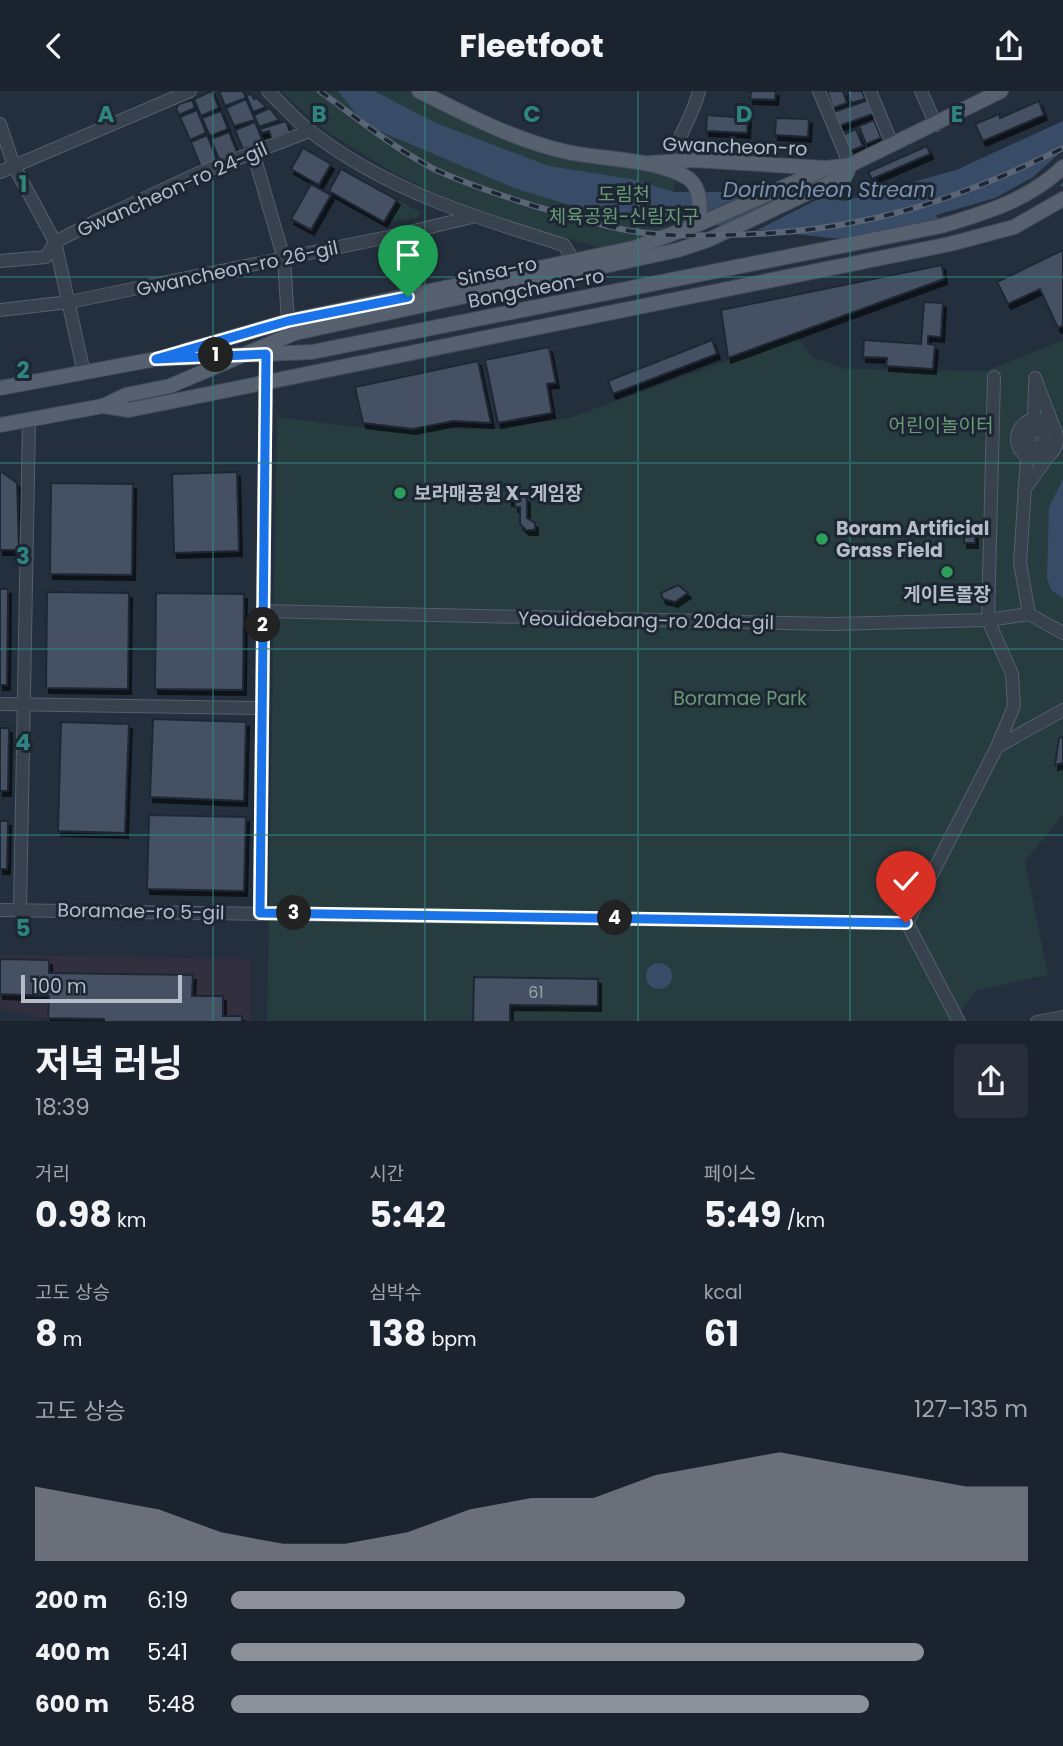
<!DOCTYPE html>
<html lang="ko">
<head>
<meta charset="utf-8">
<style>
	:root { --surface:#1b232e; --page:#282f3a; --text:#f1f3f6; --muted:#a0a4aa; --accent:#8c9099 }
	body { margin:0; font-family:Poppins,"Noto Sans KR",sans-serif; background:var(--page); color:var(--text); height:100vh; display:flex; flex-direction:column; font-size:26px; white-space:nowrap }
	* { box-sizing:border-box; margin:0 }
	p { font-size:23px; color:var(--muted) }
	.icon { flex:none; width:38px; height:38px; fill:none; stroke:currentColor; stroke-width:2; stroke-linecap:round; stroke-linejoin:round }
	.map { position:relative; height:930px; overflow:hidden }
	.side { display:flex; flex-direction:column; background:var(--surface); flex:1 }
	.side>* { flex:none }
	.scale { position:absolute; left:21px; bottom:18px; width:161px; box-sizing:border-box; padding-left:7px; border:4px solid #b4bcc9; border-top:0; font-size:19px; line-height:24px; white-space:nowrap; color:#b4bcc9; -webkit-text-stroke:5px #1d2633; paint-order:stroke }
	.pin { position:absolute; display:grid; place-items:center; width:60px; height:60px; color:#fff; margin:-72px -30px; border-radius:50% 50% 50% 0; rotate:-45deg; box-shadow:0 0 7px #0007 }
	.pin .icon { rotate:45deg }
	.km { position:absolute; width:35px; height:35px; margin:-18px; border-radius:50%; background:#222; color:#fff; font-size:19px; line-height:35px; text-align:center }
	.round { display:grid; place-items:center; flex:none; width:74px; height:74px; border-radius:7px; background:var(--page) }
	.headline { display:flex; align-items:center; justify-content:space-between; height:119px; padding:0 35px }
	h1 { font-size:38px; font-weight:700; line-height:52px }
	.figures { display:grid; grid-template-columns:repeat(3,1fr); gap:10px; height:119px; padding:7px 35px }
	.figures div { display:grid; align-content:center }
	.figures b { font-size:35px; font-weight:700 }
	.figures small { font-size:19px; font-weight:400 }
	.figures p { font-size:19px }
	.chart { height:196px; padding:14px 35px }
	.chart p { display:flex; justify-content:space-between }
	.chart svg { width:100%; height:126px; margin-top:7px; fill:var(--accent); opacity:.7 }
	ul { padding:0 35px; list-style:none; font-size:23px }
	li { display:grid; grid-template-columns:112px 84px 1fr; align-items:center; height:52px }
	li i { height:18px; border-radius:9px; background:var(--accent) }
	header { display:flex; justify-content:space-between; align-items:center; height:91px; padding:0 35px; background:var(--surface); font-size:32px; font-weight:700 }
	.map>svg:first-child { display:block }
	.medical { fill:#32303f }
	.green { fill:#263c3f }
	.water { fill:#394c67 }
	.pier { fill:#242f3e }
	.building { fill:#455162; stroke:#1f2835; stroke-width:2; filter:url(#shadow) }
	.lines { fill:none; stroke-linecap:round; stroke-linejoin:round }
	.minor-casing { stroke:#565f6c; stroke-width:14 }
	.major-casing { stroke:#414a57; stroke-width:16 }
	.minor { stroke:#38414e; stroke-width:12 }
	.major { stroke:#56606e; stroke-width:14 }
	.rail-casing { stroke:#5a6575; stroke-width:6 }
	.rail { stroke:#1d2633; stroke-width:3.5; stroke-dasharray:10; stroke-linecap:butt }
	.route-casing { stroke:#fff; stroke-width:14 }
	.route { stroke:#1a73e8; stroke-width:9 }
	.grid { fill:none; stroke:#308480; stroke-width:2; stroke-opacity:0.55 }
	.leisure-dot { fill:#2e9e5b; stroke:#1d2633; stroke-width:2.5 }
	.labels { text-anchor:middle; stroke-width:6; stroke-linejoin:round; paint-order:stroke }
	.number-label { font-size:16px; fill:#98a1af }
	.street-label { font-size:19px; fill:#b4bcc9; stroke:#1d2633 }
	.park-label { font-size:19px; fill:#6b9a76; stroke:#1d2633 }
	.poi-label { font-size:19px; font-weight:bold; fill:#b4bcc9; stroke:#1d2633; text-anchor:start }
	.water-label { font-size:21px; font-style:italic; fill:#7c92b1; stroke:#1d2633 }
	.grid-label { font-size:23px; text-anchor:middle; font-weight:bold; fill:#308480; stroke:#1d2633; stroke-width:6; stroke-linejoin:round; paint-order:stroke }
</style>
</head>
<body>
<header><svg class="icon" aria-label="back" viewBox="0 0 24 24"><path d="M15 5l-7 7 7 7"/></svg>Fleetfoot<svg class="icon" aria-label="share" viewBox="0 0 24 24"><path d="M12 15V3M7 8l5-5 5 5M5 13v7h14v-7"/></svg></header>
<div class="map">
<svg width="1063" height="931" viewBox="0 0 1063 931">
	<defs>
		<filter id="shadow"><feDropShadow dx="3" dy="5" stdDeviation="0" flood-color="#0009"/></filter>
	</defs>
	<rect width="100%" height="100%" fill="#242f3e"/>
	<path class="medical" d="M0,864L250,868V930H55L0,917Z"/>
	<g class="green">
		<path d="M280,0H415L559,63L679,74L660,160L631,165L477,122L390,80L326,40Z"/>
		<path d="M399,110L420,121L417,127L387,131Z"/>
		<path d="M795,245L814,267L848,278L986,280L1063,249V724L1025,770L1048,884L977,899L953,930L267,931L277,326L355,336L493,338L569,327Z"/>
	</g>
	<g class="water">
		<path d="M338,0H374L436,32L549,75L631,88L675,101H768L844,110L956,79L1063,30V95L1043,108L877,147H831L617,123L566,113L514,97L365,34Z"/>
		<path d="M1063,388V507L1051,499L1047,488L1049,416Z"/>
		<circle cx="659" cy="885" r="13"/>
	</g>
	<g class="pier">
		<path d="M1063,59V91L1060,94L1063,100L1012,126L946,144L936,124L995,107L1033,86Z"/>
		<path d="M759,98L826,104L752,142L722,139L778,110L776,107L708,137L676,134Z"/>
	</g>
	<g class="building">
		<path d="M212,0L219,17L201,25L194,8Z"/>
		<path d="M219,0H243L246,7L225,15Z"/>
		<path d="M751,0H776L775,9L750,8Z"/>
		<path d="M827,0H843L847,12L833,17Z"/>
		<path d="M847,0H862L865,8L851,12Z"/>
		<path d="M251,3L254,8L257,7L266,16L253,21L246,4Z"/>
		<path d="M246,8L255,29L234,35L226,17Z"/>
		<path d="M192,9L195,17L179,24L176,18L179,13Z"/>
		<path d="M868,9L873,23L839,35L834,21Z"/>
		<path d="M1039,10L1044,24L983,50L975,33L999,23L1000,27Z"/>
		<path d="M270,17L279,29L259,36L254,24Z"/>
		<path d="M197,19L206,42L190,49L180,26Z"/>
		<path d="M221,20L228,38L210,45L202,27Z"/>
		<path d="M707,24L748,27L747,42L706,40Z"/>
		<path d="M776,27L809,28L808,46L775,44Z"/>
		<path d="M874,29L881,47L866,53L859,35Z"/>
		<path d="M286,30L290,41L272,48L269,40L262,42L260,38Z"/>
		<path d="M255,31L263,51L243,58L235,39Z"/>
		<path d="M856,38L863,55L848,61L842,44Z"/>
		<path d="M229,41L237,61L219,68L211,48Z"/>
		<path d="M207,44L217,69L201,76L191,51Z"/>
		<path d="M927,55L930,63L872,88L868,81Z"/>
		<path d="M303,57L331,73L319,94L291,78Z"/>
		<path d="M341,78L397,109L384,131L329,100Z"/>
		<path d="M311,93L331,104L311,139L291,128Z"/>
		<path d="M1063,159V235L1058,237L1040,198L1008,213L997,191Z"/>
		<path d="M942,174L944,188L728,267L721,219Z"/>
		<path d="M924,211L943,212L941,246L928,245V253L935,254L933,278L886,275L887,267L863,266L864,249L921,253Z"/>
		<path d="M712,249L717,263L613,303L608,290Z"/>
		<path d="M549,256L556,292L547,293L552,322L498,332L485,269Z"/>
		<path d="M478,270L491,332L453,330L413,338L363,332L355,296Z"/>
		<path d="M0,380L17,392L19,459H0Z"/>
		<path d="M237,381L239,460L174,462L172,383Z"/>
		<path d="M51,392L133,393L132,484L50,483Z"/>
		<path d="M509,402H521L527,408V427L535,432V439H526L520,433V416H515V410H509Z"/>
		<rect x="964" y="435" width="11" height="17"/>
		<path d="M678,494L688,502L675,511L663,508L661,502Z"/>
		<path d="M0,498H8L7,594H0Z"/>
		<path d="M47,501L129,502L128,598L46,597Z"/>
		<path d="M156,502L244,503L243,599L155,598Z"/>
		<path d="M153,628L246,631L244,710L150,706Z"/>
		<path d="M61,631L129,633L125,742L58,740Z"/>
		<path d="M0,637H9L8,700H0Z"/>
		<path d="M1063,646V672L1055,674L1059,647Z"/>
		<path d="M149,724L246,726L244,800L147,798Z"/>
		<path d="M0,730H8L7,778H0Z"/>
		<path d="M0,868L49,869V882L193,884L192,905H223V925H242V931H104V928L48,927L49,905L0,903Z"/>
		<path d="M474,886L598,888V915L510,914V931H473Z"/>
	</g>
	<g class="lines">
		<defs>
			<g id="minor">
				<path d="M268,0C282,13 295,29 310,40C384,98 476,127 564,154L574,170"/>
				<path d="M819,0L850,74"/>
				<path d="M870,0L892,53"/>
				<path d="M921,0L936,34"/>
				<path d="M0,33L14,75L55,151L84,282"/>
				<path d="M253,61L284,168L288,230"/>
				<path d="M672,69C678,44 693,25 699,0"/>
				<path d="M0,81L190,0"/>
				<path d="M0,170L46,166L55,151L100,128L199,82L310,40"/>
				<path d="M0,219L69,211L388,146L472,126"/>
				<path d="M1035,287L1054,337"/>
				<circle cx="1037" cy="348" r="20"/>
				<path d="M1034,328L1035,294"/>
				<circle cx="1037" cy="348" r="8"/>
				<path d="M1027,366L1020,472L1029,523"/>
				<path d="M1024,399L1050,363"/>
				<path d="M263,520L833,533L988,529L1029,523"/>
				<path d="M1029,523L1063,542"/>
				<path d="M0,613L262,617"/>
				<path d="M997,656L1063,619"/>
				<path d="M0,819L907,832"/>
				<path d="M20,819L29,330"/>
				<path d="M260,822L266,255"/>
				<path d="M907,832L997,656L1014,615L1012,583L988,529L994,286"/>
				<path d="M907,832L959,931"/>
				<path d="M1037,931L1063,926"/>
			</g>
			<g id="major">
				<path d="M419,0C465,23 512,48 563,60C598,69 659,67 689,88C702,98 700,119 699,133"/>
				<path d="M650,72L694,69L825,77"/>
				<path d="M184,260L288,230L634,157L699,133L827,77L850,74L1001,0"/>
				<path d="M0,297L156,268L312,261L941,135C985,122 1029,109 1063,76"/>
				<path d="M103,315L126,304L170,295L295,242L678,159L708,149L846,84L850,74"/>
				<path d="M0,334L103,315L129,319L950,153L1014,136L1063,108"/>
			</g>
		</defs>
		<use href="#minor" class="minor-casing"/>
		<use href="#major" class="major-casing"/>
		<use href="#minor" class="minor"/>
		<use href="#major" class="major"/>
		<defs>
			<path id="rail" d="M320,0C356,27 394,57 434,78C465,93 501,104 534,115C563,123 592,132 621,138C653,145 689,145 722,144C851,143 948,114 1063,57"/>
		</defs>
		<use href="#rail" class="rail-casing"/>
		<use href="#rail" class="rail"/>
	</g>
	<g class="lines">
		<defs>
			<path id="route" d="M408,206L288,230L156,268L266,263L260,822L906,832"/>
		</defs>
		<use href="#route" class="route-casing"/>
		<use href="#route" class="route"/>
	</g>
	<path class="grid" d="M213,0V931M425,0V931M638,0V931M850,0V931M0,186H1063M0,372H1063M0,558H1063M0,744H1063"/>
	<g class="leisure-dot">
		<circle cx="400" cy="402" r="7"/>
		<circle cx="822" cy="448" r="7"/>
		<circle cx="947" cy="481" r="7"/>
	</g>
	<g class="labels">
		<g class="number-label">
			<text x="536" y="907">61</text>
		</g>
		<g class="street-label">
			<text transform="translate(735 55) rotate(2)" y="7">Gwancheon-ro</text>
			<text transform="translate(172 98) rotate(-24)" y="7">Gwancheon-ro 24-gil</text>
			<text transform="translate(237 177) rotate(-12)" y="7">Gwancheon-ro 26-gil</text>
			<text transform="translate(497 180) rotate(-12)" y="7">Sinsa-ro</text>
			<text transform="translate(536 197) rotate(-11)" y="7">Bongcheon-ro</text>
			<text transform="translate(646 529) rotate(1)" y="7">Yeouidaebang-ro 20da-gil</text>
			<text transform="translate(141 820) rotate(1)" y="7">Boramae-ro 5-gil</text>
		</g>
		<g class="park-label">
			<text x="624" y="110">도림천<tspan x="624" dy="22">체육공원-신림지구</tspan></text>
			<text x="941" y="341">어린이놀이터</text>
			<text x="740" y="614">Boramae Park</text>
		</g>
		<g class="poi-label">
			<text x="414" y="409">보라매공원 X-게임장</text>
			<text x="836" y="444">Boram Artificial<tspan x="836" dy="22">Grass Field</tspan></text>
			<text x="947" y="510" text-anchor="middle">게이트볼장</text>
		</g>
		<g class="water-label">
			<text x="829" y="106">Dorimcheon Stream</text>
		</g>
	</g>
	<g class="grid-label">
		<text x="106" y="31">A</text>
		<text x="319" y="31">B</text>
		<text x="532" y="31">C</text>
		<text x="744" y="31">D</text>
		<text x="957" y="31">E</text>
		<text x="23" y="101">1</text>
		<text x="23" y="287">2</text>
		<text x="23" y="473">3</text>
		<text x="23" y="659">4</text>
		<text x="23" y="845">5</text>
	</g>
</svg>
<div class="scale">100 m</div>
<div class="pin" style="left:408px;top:206px;background:#1e9e55"><svg class="icon" aria-label="arrive" viewBox="0 0 24 24"><path d="M6 21V4h12l-3 4 3 4H6"/></svg></div>
<div class="pin" style="left:906px;top:832px;background:#d93025"><svg class="icon" aria-label="check" viewBox="0 0 24 24"><path d="M5 12l5 5 9-10"/></svg></div>
<b class="km" style="left:216px;top:264px">1</b>
<b class="km" style="left:263px;top:534px">2</b>
<b class="km" style="left:294px;top:822px">3</b>
<b class="km" style="left:615px;top:827px">4</b>
</div>
<section class="side">
<div class="headline"><div><h1>저녁 러닝</h1><p>18:39</p></div><a class="round"><svg class="icon" aria-label="share" viewBox="0 0 24 24"><path d="M12 15V3M7 8l5-5 5 5M5 13v7h14v-7"/></svg></a></div>
<div class="figures">
<div><p>거리</p><b>0.98<small> km</small></b></div>
<div><p>시간</p><b>5:42</b></div>
<div><p>페이스</p><b>5:49<small> /km</small></b></div>
</div>
<div class="figures">
<div><p>고도 상승</p><b>8<small> m</small></b></div>
<div><p>심박수</p><b>138<small> bpm</small></b></div>
<div><p>kcal</p><b>61</b></div>
</div>
<div class="chart"><p><span>고도 상승</span>127–135 m</p>
<svg viewBox="0 0 160 44" preserveAspectRatio="none"><path d="M0 44V18L10 22L20 26L30 34L40 38L50 38L60 34L70 26L80 22L90 22L100 14L110 10L120 6L130 10L140 14L150 18L160 18V44z"/></svg>
</div>
<ul>
<li><b>200 m</b>6:19<i style="width:57%"></i></li>
<li><b>400 m</b>5:41<i style="width:87%"></i></li>
<li><b>600 m</b>5:48<i style="width:80%"></i></li>
</ul>
</section>
</body>
</html>
